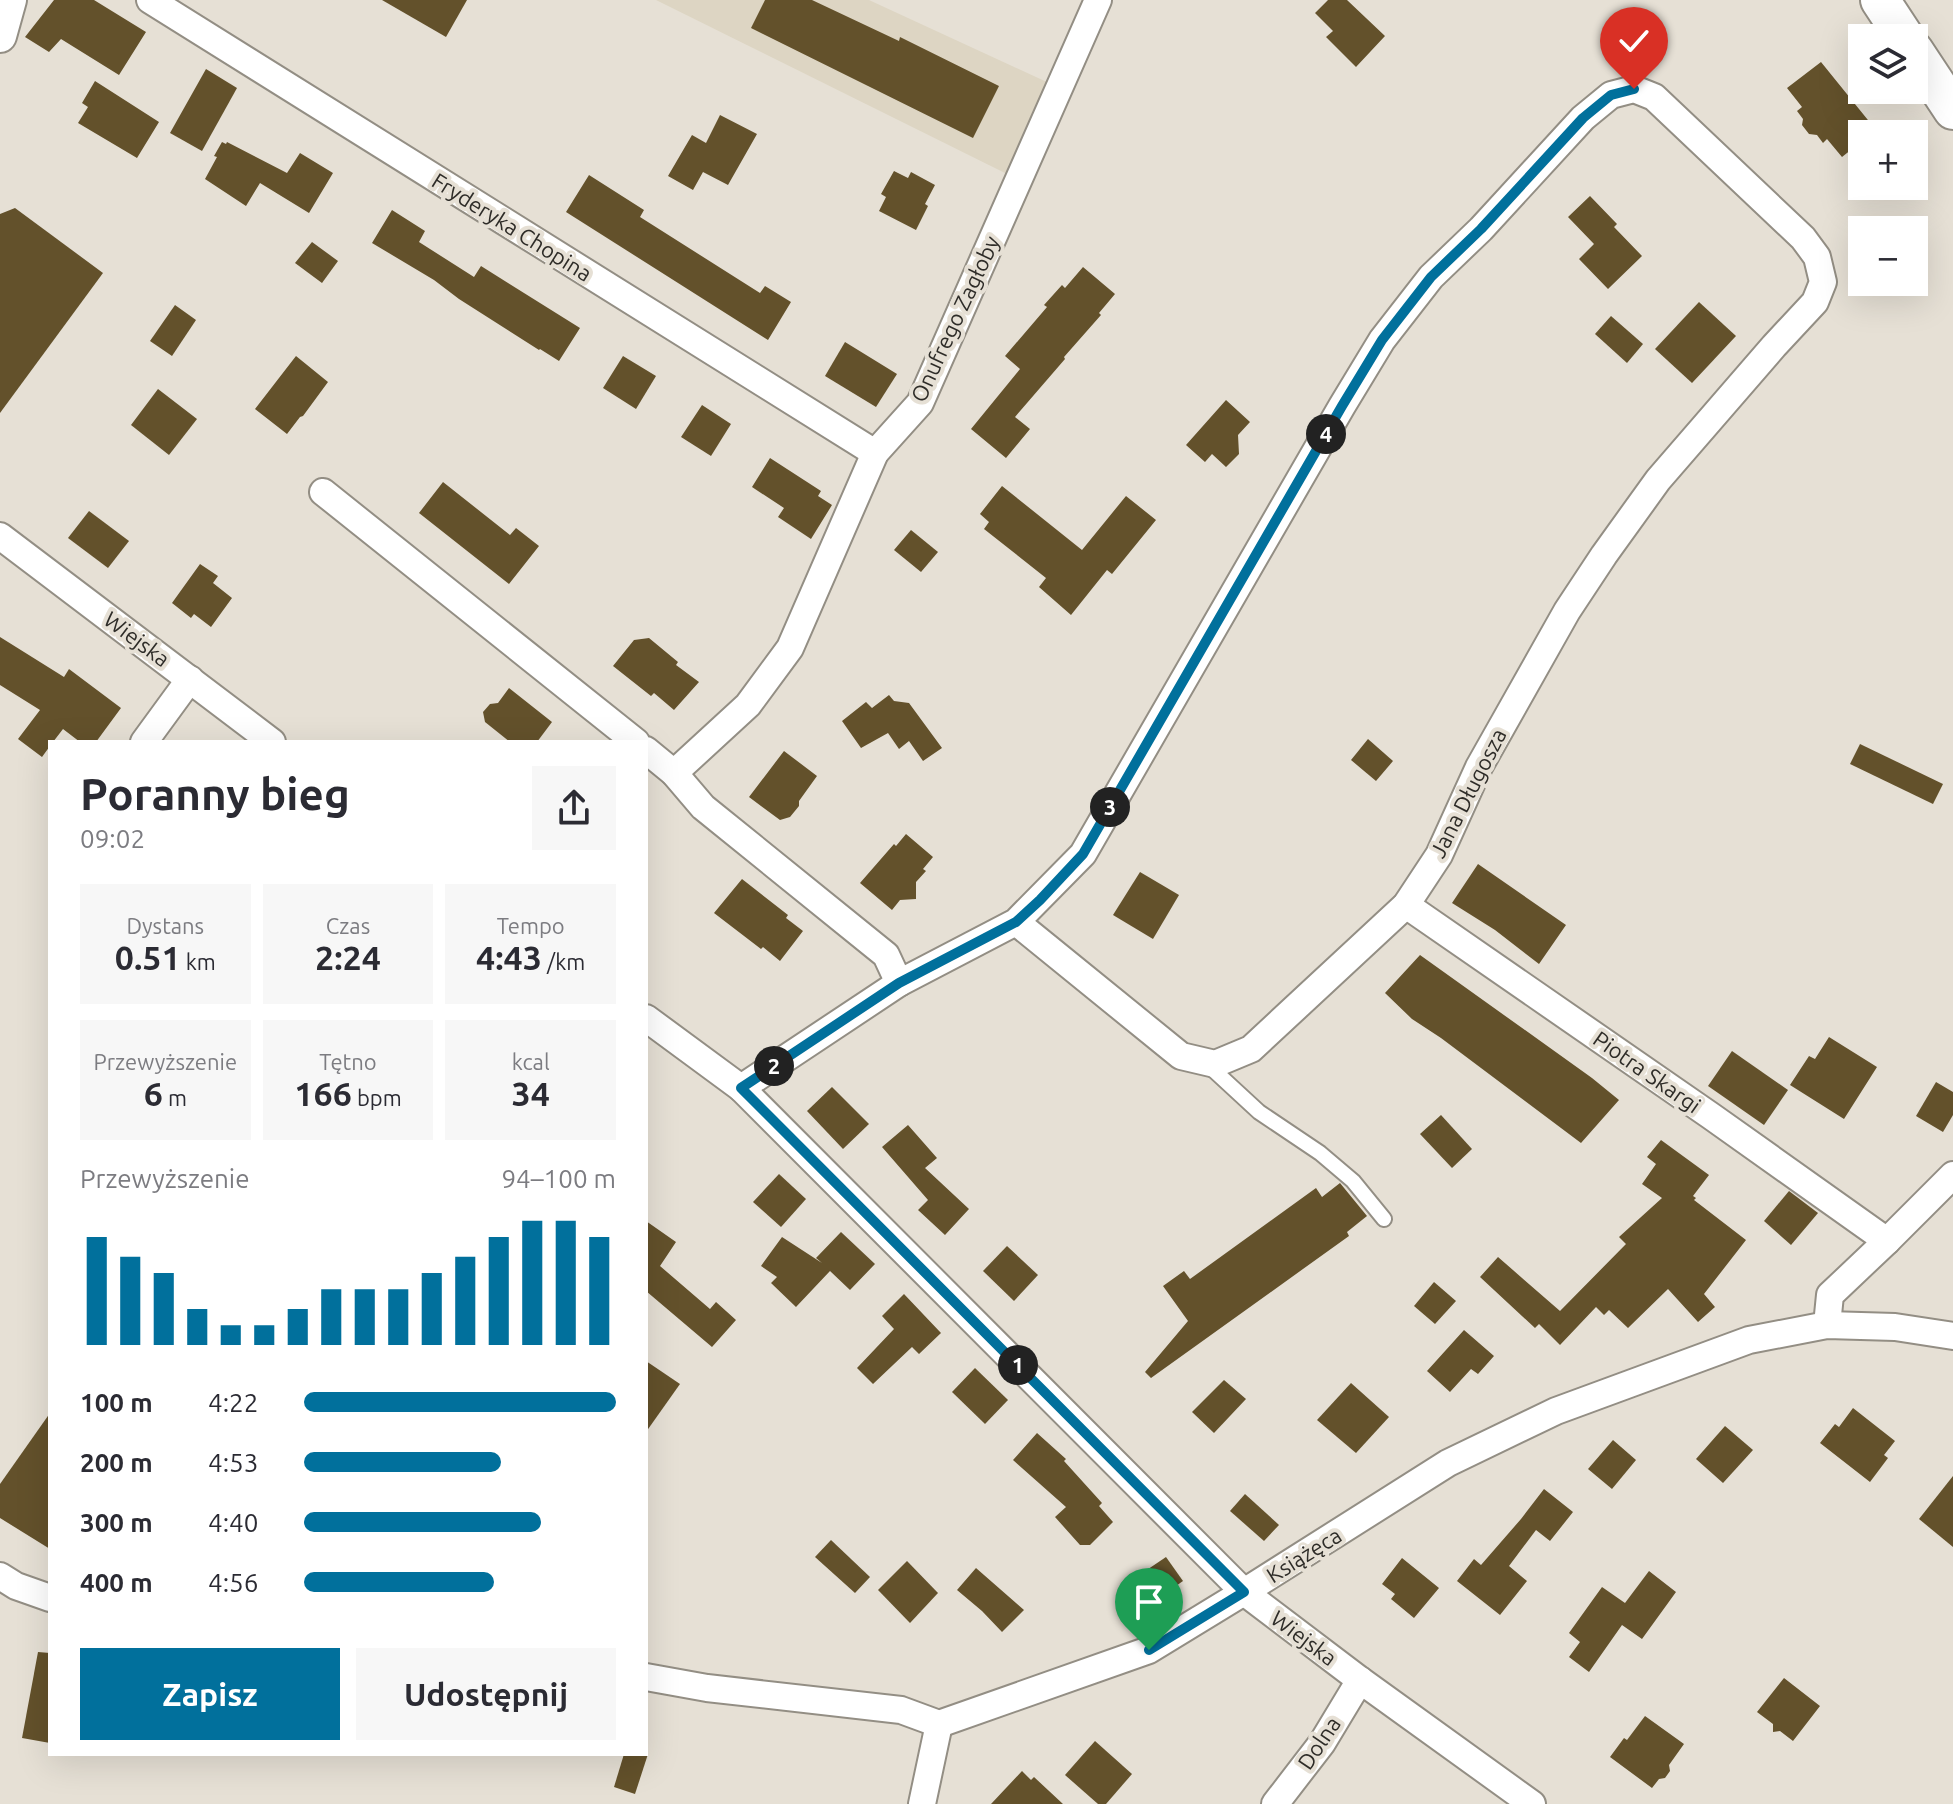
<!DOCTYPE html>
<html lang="pl">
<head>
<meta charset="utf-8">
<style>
	:root { --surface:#fff; --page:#f7f7f7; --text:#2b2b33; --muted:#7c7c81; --accent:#01709c }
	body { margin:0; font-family:Ubuntu,sans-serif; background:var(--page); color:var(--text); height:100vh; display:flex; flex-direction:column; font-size:30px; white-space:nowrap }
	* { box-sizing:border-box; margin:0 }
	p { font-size:26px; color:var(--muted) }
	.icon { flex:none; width:44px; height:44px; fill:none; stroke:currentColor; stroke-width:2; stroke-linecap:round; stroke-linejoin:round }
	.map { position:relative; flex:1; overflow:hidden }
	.drawer { position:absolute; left:48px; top:740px; width:600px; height:1016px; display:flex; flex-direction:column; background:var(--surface); border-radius:0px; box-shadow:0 8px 32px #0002 }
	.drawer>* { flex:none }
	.fabs { position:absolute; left:1848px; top:24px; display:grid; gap:16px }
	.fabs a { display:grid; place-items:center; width:80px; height:80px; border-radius:0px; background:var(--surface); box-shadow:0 8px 32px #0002; font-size:40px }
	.pin { position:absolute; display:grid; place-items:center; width:68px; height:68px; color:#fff; margin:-82px -34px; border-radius:50% 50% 50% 0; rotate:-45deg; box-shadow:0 0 8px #0007 }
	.pin .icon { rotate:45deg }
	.km { position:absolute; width:40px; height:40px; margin:-20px; border-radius:50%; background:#222; color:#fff; font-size:22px; line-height:40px; text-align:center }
	.round { display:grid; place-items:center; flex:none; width:84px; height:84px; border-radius:0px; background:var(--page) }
	.head { display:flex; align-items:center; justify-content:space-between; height:136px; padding:0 32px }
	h1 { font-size:44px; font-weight:700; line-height:60px }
	.figures { display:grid; grid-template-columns:repeat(3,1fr); gap:12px; height:136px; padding:8px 32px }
	.figures div { display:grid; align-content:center; border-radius:0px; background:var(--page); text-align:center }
	.figures b { font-size:34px; font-weight:700 }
	.figures small { font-size:22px; font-weight:400 }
	.figures p { font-size:22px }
	.chart { height:224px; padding:16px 32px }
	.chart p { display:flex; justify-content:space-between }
	.chart svg { width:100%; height:144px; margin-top:8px; stroke:var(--accent); stroke-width:6 }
	.cta { display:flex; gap:16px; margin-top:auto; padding:16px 32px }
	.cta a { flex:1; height:92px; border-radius:0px; background:var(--accent); color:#fff; font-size:32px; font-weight:700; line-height:92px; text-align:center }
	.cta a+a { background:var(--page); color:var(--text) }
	ul { padding:0 32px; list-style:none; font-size:26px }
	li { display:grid; grid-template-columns:128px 96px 1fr; align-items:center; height:60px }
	li i { height:20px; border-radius:10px; background:var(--accent) }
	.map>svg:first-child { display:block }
	.built { fill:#ddd5c3 }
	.building { fill:#63512b }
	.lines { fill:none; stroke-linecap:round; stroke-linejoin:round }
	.service-casing { stroke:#938e84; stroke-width:18 }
	.minor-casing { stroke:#938e84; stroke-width:30 }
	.tertiary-casing { stroke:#938e84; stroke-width:36 }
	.secondary-casing { stroke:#938e84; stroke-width:42 }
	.service { stroke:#fff; stroke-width:14 }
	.minor { stroke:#fff; stroke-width:26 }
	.tertiary { stroke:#fff; stroke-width:32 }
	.secondary { stroke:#fff; stroke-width:38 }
	.route-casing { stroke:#fff; stroke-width:16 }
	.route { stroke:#01709c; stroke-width:10 }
	.labels { text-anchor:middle; stroke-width:8; stroke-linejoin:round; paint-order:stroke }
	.street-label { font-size:22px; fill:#2e2c28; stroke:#e6e0d5 }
</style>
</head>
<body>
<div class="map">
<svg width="1953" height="1804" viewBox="0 0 1953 1804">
	<rect width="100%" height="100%" fill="#e6e0d5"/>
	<path class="built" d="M656,0H869L1049,83L1009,175Z"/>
	<g class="building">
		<path d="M54,0H94L146,32L119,75L61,39L49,52L25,37Z"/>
		<path d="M382,0H467L446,37Z"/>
		<path d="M765,0H812L899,41L900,37L999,86L973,138L751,28Z"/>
		<path d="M1328,0H1347L1385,36L1356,67L1326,37L1333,31L1315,13Z"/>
		<path d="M1821,62L1876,130L1871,134H1862V141L1842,157L1827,139L1823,143L1817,135L1809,134L1802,125L1803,119L1797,111L1802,107L1787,88Z"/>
		<path d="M206,69L237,88L202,151L170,133Z"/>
		<path d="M95,81L159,122L137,158L78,123L88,107L82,103Z"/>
		<path d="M720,115L757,134L728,185L703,172L693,190L668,176L692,135L706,143Z"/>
		<path d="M222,142L226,144L227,142L287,173L300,153L333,173L309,213L260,183L246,206L205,179L217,157L214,156Z"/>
		<path d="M894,171L908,178L911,172L935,185L925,204L928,206L916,230L879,211L886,197L881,194Z"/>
		<path d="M589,175L644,210L640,217L760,293L765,286L791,302L768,340L566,212Z"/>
		<path d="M1590,196L1617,224L1614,227L1642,256L1608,289L1579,259L1594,244L1568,217Z"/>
		<path d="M15,208L103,273L0,413V214Z"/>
		<path d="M392,210L425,231L419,242L474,277L481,266L580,328L559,361L540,349L539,350L459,299L434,280L372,243Z"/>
		<path d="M312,242L338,261L322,283L295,263Z"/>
		<path d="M1083,267L1115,294L1099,313L1101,315L1064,357L1065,359L1015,417L1030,429L1006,458L971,429L1020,369L1005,356L1047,307L1044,305L1062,285L1065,288Z"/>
		<path d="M1699,302L1736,336L1692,383L1655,349Z"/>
		<path d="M175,305L196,320L172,356L150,341Z"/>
		<path d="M1611,316L1643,344L1627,363L1595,334Z"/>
		<path d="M845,342L897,374L876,407L825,376Z"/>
		<path d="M296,356L328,382L303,416L300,417L287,434L255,409Z"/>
		<path d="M623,356L656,376L636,409L603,388Z"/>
		<path d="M158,389L197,419L169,455L131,425Z"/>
		<path d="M1226,400L1250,422L1238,435L1239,454L1226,467L1212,454L1205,462L1186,445Z"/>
		<path d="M702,405L731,424L711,456L681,437Z"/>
		<path d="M770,458L821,491L818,496L832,505L811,539L778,517L784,508L752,487Z"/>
		<path d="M443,482L510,535L516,528L539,546L509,584L419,513Z"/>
		<path d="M1002,486L1082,550L1126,496L1156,520L1112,574L1107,570L1071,615L1039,587L1046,578L984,529L989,522L980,514Z"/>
		<path d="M89,511L129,541L108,568L68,538Z"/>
		<path d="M911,530L938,552L921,572L894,550Z"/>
		<path d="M200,564L218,576L213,583L232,598L211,627L194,614L191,618L172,603Z"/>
		<path d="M0,637L64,677L69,669L121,708L96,742H80L63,729L53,742H50V746L42,757L18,739L40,710L0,685Z"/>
		<path d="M649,638L678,662L676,665L699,682L674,710L654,693L651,696L613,666L634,640Z"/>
		<path d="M509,688L552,722L537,742H510L485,722L483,712L490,704L498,703Z"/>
		<path d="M889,695L894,701L909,703L942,748L923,761L909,741L899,749L888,733L861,748L842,721L866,702L872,708Z"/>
		<path d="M1368,739L1393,761L1376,781L1351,760Z"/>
		<path d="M1860,744L1943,784L1933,804L1850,764Z"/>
		<path d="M784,751L817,776L799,801V806L790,817L780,820L749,797Z"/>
		<path d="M906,834L933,857L923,869L926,871L916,882V899L900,900L892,910L860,883L894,844L896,846Z"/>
		<path d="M1478,864L1566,925L1539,964L1495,930L1452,903Z"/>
		<path d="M1140,872L1179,895L1153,939L1113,915Z"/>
		<path d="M742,879L788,915L786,918L803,931L780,961L763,947L761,949L714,913Z"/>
		<path d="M1420,955L1592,1078L1619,1100L1581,1143L1441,1038L1412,1019L1385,993Z"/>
		<path d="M1829,1037L1877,1067L1844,1119L1790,1085L1809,1056L1815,1059Z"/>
		<path d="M1732,1051L1788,1090L1764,1125L1708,1086Z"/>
		<path d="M1936,1082L1953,1092V1115L1943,1132L1916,1116Z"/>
		<path d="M832,1087L869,1124L843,1149L807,1111Z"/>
		<path d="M1441,1115L1472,1149L1452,1168L1420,1134Z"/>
		<path d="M908,1125L937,1158L925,1168L969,1209L945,1235L918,1210L928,1200L882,1147Z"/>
		<path d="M1661,1140L1709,1175L1693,1196L1696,1198L1694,1200L1746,1240L1704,1294L1715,1307L1698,1322L1668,1289L1628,1328L1609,1310L1604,1315L1596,1307L1560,1345L1539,1324L1535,1328L1480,1277L1498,1257L1560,1311L1626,1244L1619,1237L1662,1198L1642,1184L1656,1164L1647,1157Z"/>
		<path d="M779,1174L806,1199L781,1227L753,1202Z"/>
		<path d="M1340,1183L1367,1216L1347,1232L1349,1236L1151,1378L1145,1372L1188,1321L1163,1286L1184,1271L1190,1279L1316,1188L1322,1197Z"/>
		<path d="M1789,1191L1818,1213L1791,1245L1764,1221Z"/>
		<path d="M646,1221L676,1242L660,1266L710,1309L716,1302L736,1320L712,1347L646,1291Z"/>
		<path d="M841,1232L875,1264L850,1290L830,1271L796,1307L771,1283L777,1277L761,1266L782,1237L822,1263L816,1258Z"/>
		<path d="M1007,1246L1038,1275L1014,1301L983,1271Z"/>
		<path d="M1434,1282L1456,1301L1435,1324L1414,1306Z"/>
		<path d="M904,1294L941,1333L919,1354L912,1347L873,1384L857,1368L894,1329L882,1316Z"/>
		<path d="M1464,1330L1494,1356L1478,1374L1471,1369L1450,1392L1427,1371Z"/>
		<path d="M646,1361L680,1384L646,1432Z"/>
		<path d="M975,1368L1008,1400L985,1424L952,1392Z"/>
		<path d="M1224,1380L1246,1399L1214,1433L1192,1412Z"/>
		<path d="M1351,1383L1389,1417L1356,1453L1317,1420Z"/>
		<path d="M1853,1408L1895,1441L1884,1455L1888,1458L1870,1482L1820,1443L1835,1424L1839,1427Z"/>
		<path d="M50,1413V1549L0,1518V1484Z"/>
		<path d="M1725,1426L1753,1450L1723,1483L1696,1459Z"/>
		<path d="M1037,1433L1066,1459L1064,1461L1102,1503L1099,1506L1113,1522L1090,1545H1080L1055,1517L1066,1507L1013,1460Z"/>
		<path d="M1613,1440L1636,1460L1612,1489L1588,1469Z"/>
		<path d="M1953,1476V1547L1919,1519Z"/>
		<path d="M1544,1489L1573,1512L1550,1541L1536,1530L1509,1566L1527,1581L1500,1615L1457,1581L1474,1559L1481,1565L1521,1519Z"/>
		<path d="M1245,1494L1279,1525L1264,1541L1230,1511Z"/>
		<path d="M831,1540L870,1577L855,1593L815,1557Z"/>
		<path d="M1166,1557L1183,1581L1146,1607L1129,1582Z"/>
		<path d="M1402,1558L1439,1588L1414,1618L1391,1599L1395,1594L1382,1584Z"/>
		<path d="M907,1561L938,1593L910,1623L878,1590Z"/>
		<path d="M976,1568L1024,1610L1002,1632L982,1611L957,1590Z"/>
		<path d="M1649,1571L1676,1592L1642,1639L1622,1625L1589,1672L1569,1657L1580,1642L1569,1633L1602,1587L1625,1603Z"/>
		<path d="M38,1652L50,1653V1743L22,1738Z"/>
		<path d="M1784,1678L1820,1706L1793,1741L1780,1731L1773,1732V1724L1757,1712Z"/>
		<path d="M1645,1716L1684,1744L1669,1765L1670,1771L1665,1778L1659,1779L1652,1788L1610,1757L1624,1738L1627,1740Z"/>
		<path d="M1095,1741L1132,1774L1106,1804H1098L1065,1775Z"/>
		<path d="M624,1754H648L635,1794L614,1787Z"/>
		<path d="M1022,1771L1031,1780L1034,1777L1063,1804H991Z"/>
	</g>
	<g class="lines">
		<defs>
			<path id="service" d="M1207,1064L1259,1112L1320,1153L1353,1181L1384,1219"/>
			<g id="minor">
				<path d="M150,0L875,453"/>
				<path d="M323,492L636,742"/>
				<path d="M0,536L272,742"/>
				<path d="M144,742L190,679"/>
				<path d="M646,750L674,773L703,807L886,955L899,983"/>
				<path d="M674,773L748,705L790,648L875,453L920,403L1098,0"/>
				<path d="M1406,905L1711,1116L1887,1241"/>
				<path d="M646,1018L741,1088L1244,1592L1360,1680L1532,1804"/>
				<path d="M741,1088L899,983L1016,922L1083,854L1342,406L1382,340L1431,277L1481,229L1583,118L1611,95L1634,89L1654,97L1803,238L1817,257L1823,282L1815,302L1774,346L1658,480L1604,555L1567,611L1479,767L1439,855L1406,905L1251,1049L1215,1064L1181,1056L1016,922"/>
				<path d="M1827,1325L1830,1295L1887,1241L1953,1175"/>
				<path d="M0,1576L16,1586L50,1598"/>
				<path d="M646,1677L707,1688L901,1710L939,1724L1149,1650L1244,1592L1448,1463L1556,1411L1749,1340L1827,1325L1895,1327L1953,1336"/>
				<path d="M922,1804L939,1724"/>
				<path d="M1275,1804L1322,1743L1360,1680"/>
			</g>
			<path id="tertiary" d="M0,36L10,0"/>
			<g id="secondary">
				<path d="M1880,0L1905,38"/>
				<path d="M1914,51L1953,110"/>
			</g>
		</defs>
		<use href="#service" class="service-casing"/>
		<use href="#minor" class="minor-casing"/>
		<use href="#tertiary" class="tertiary-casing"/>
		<use href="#secondary" class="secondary-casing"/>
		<use href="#service" class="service"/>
		<use href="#minor" class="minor"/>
		<use href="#tertiary" class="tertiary"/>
		<use href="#secondary" class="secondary"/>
	</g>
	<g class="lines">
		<defs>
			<path id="route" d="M1149,1650L1244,1592L741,1088L899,983L1016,922L1040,900L1083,854L1342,406L1382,340L1431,277L1481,229L1583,118L1611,95L1634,89"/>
		</defs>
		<use href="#route" class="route-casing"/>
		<use href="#route" class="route"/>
	</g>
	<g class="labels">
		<g class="street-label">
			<text transform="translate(512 227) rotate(32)" y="8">Fryderyka Chopina</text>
			<text transform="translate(955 319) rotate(-65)" y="8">Onufrego Zagłoby</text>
			<text transform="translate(137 639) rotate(37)" y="8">Wiejska</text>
			<text transform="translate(1468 793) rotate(-63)" y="8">Jana Długosza</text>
			<text transform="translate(1647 1072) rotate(35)" y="8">Piotra Skargi</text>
			<text transform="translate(1304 1555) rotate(-32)" y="8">Książęca</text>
			<text transform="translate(1304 1638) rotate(37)" y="8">Wiejska</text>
			<text transform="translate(1319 1743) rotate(-56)" y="8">Dolna</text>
		</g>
	</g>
</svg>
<div class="fabs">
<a><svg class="icon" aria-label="layers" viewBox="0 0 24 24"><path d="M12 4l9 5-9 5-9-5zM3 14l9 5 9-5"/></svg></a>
<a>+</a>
<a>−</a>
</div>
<div class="pin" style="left:1149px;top:1650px;background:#1e9e55"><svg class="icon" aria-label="arrive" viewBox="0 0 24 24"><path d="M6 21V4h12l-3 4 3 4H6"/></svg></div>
<div class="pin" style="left:1634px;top:89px;background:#d93025"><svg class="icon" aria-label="check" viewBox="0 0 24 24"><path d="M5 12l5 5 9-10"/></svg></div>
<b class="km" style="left:1018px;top:1365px">1</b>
<b class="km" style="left:774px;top:1066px">2</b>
<b class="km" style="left:1110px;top:807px">3</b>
<b class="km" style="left:1326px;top:434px">4</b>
<section class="drawer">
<div class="head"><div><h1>Poranny bieg</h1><p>09:02</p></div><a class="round"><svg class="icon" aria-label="share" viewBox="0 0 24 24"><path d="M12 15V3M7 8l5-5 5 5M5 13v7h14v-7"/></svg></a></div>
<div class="figures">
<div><p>Dystans</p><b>0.51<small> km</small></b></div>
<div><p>Czas</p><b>2:24</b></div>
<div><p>Tempo</p><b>4:43<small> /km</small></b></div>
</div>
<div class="figures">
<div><p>Przewyższenie</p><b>6<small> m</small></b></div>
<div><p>Tętno</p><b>166<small> bpm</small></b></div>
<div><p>kcal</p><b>34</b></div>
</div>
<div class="chart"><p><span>Przewyższenie</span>94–100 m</p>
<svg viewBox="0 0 160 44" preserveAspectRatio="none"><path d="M5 44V11M15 44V17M25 44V22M35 44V33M45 44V38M55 44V38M65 44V33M75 44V27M85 44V27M95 44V27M105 44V22M115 44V17M125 44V11M135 44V6M145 44V6M155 44V11"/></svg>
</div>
<ul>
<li><b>100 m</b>4:22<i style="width:100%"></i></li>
<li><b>200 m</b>4:53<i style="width:63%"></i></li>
<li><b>300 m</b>4:40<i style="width:76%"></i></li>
<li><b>400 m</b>4:56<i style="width:61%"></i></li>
</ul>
<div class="cta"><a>Zapisz</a><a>Udostępnij</a></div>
</section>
</div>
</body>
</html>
